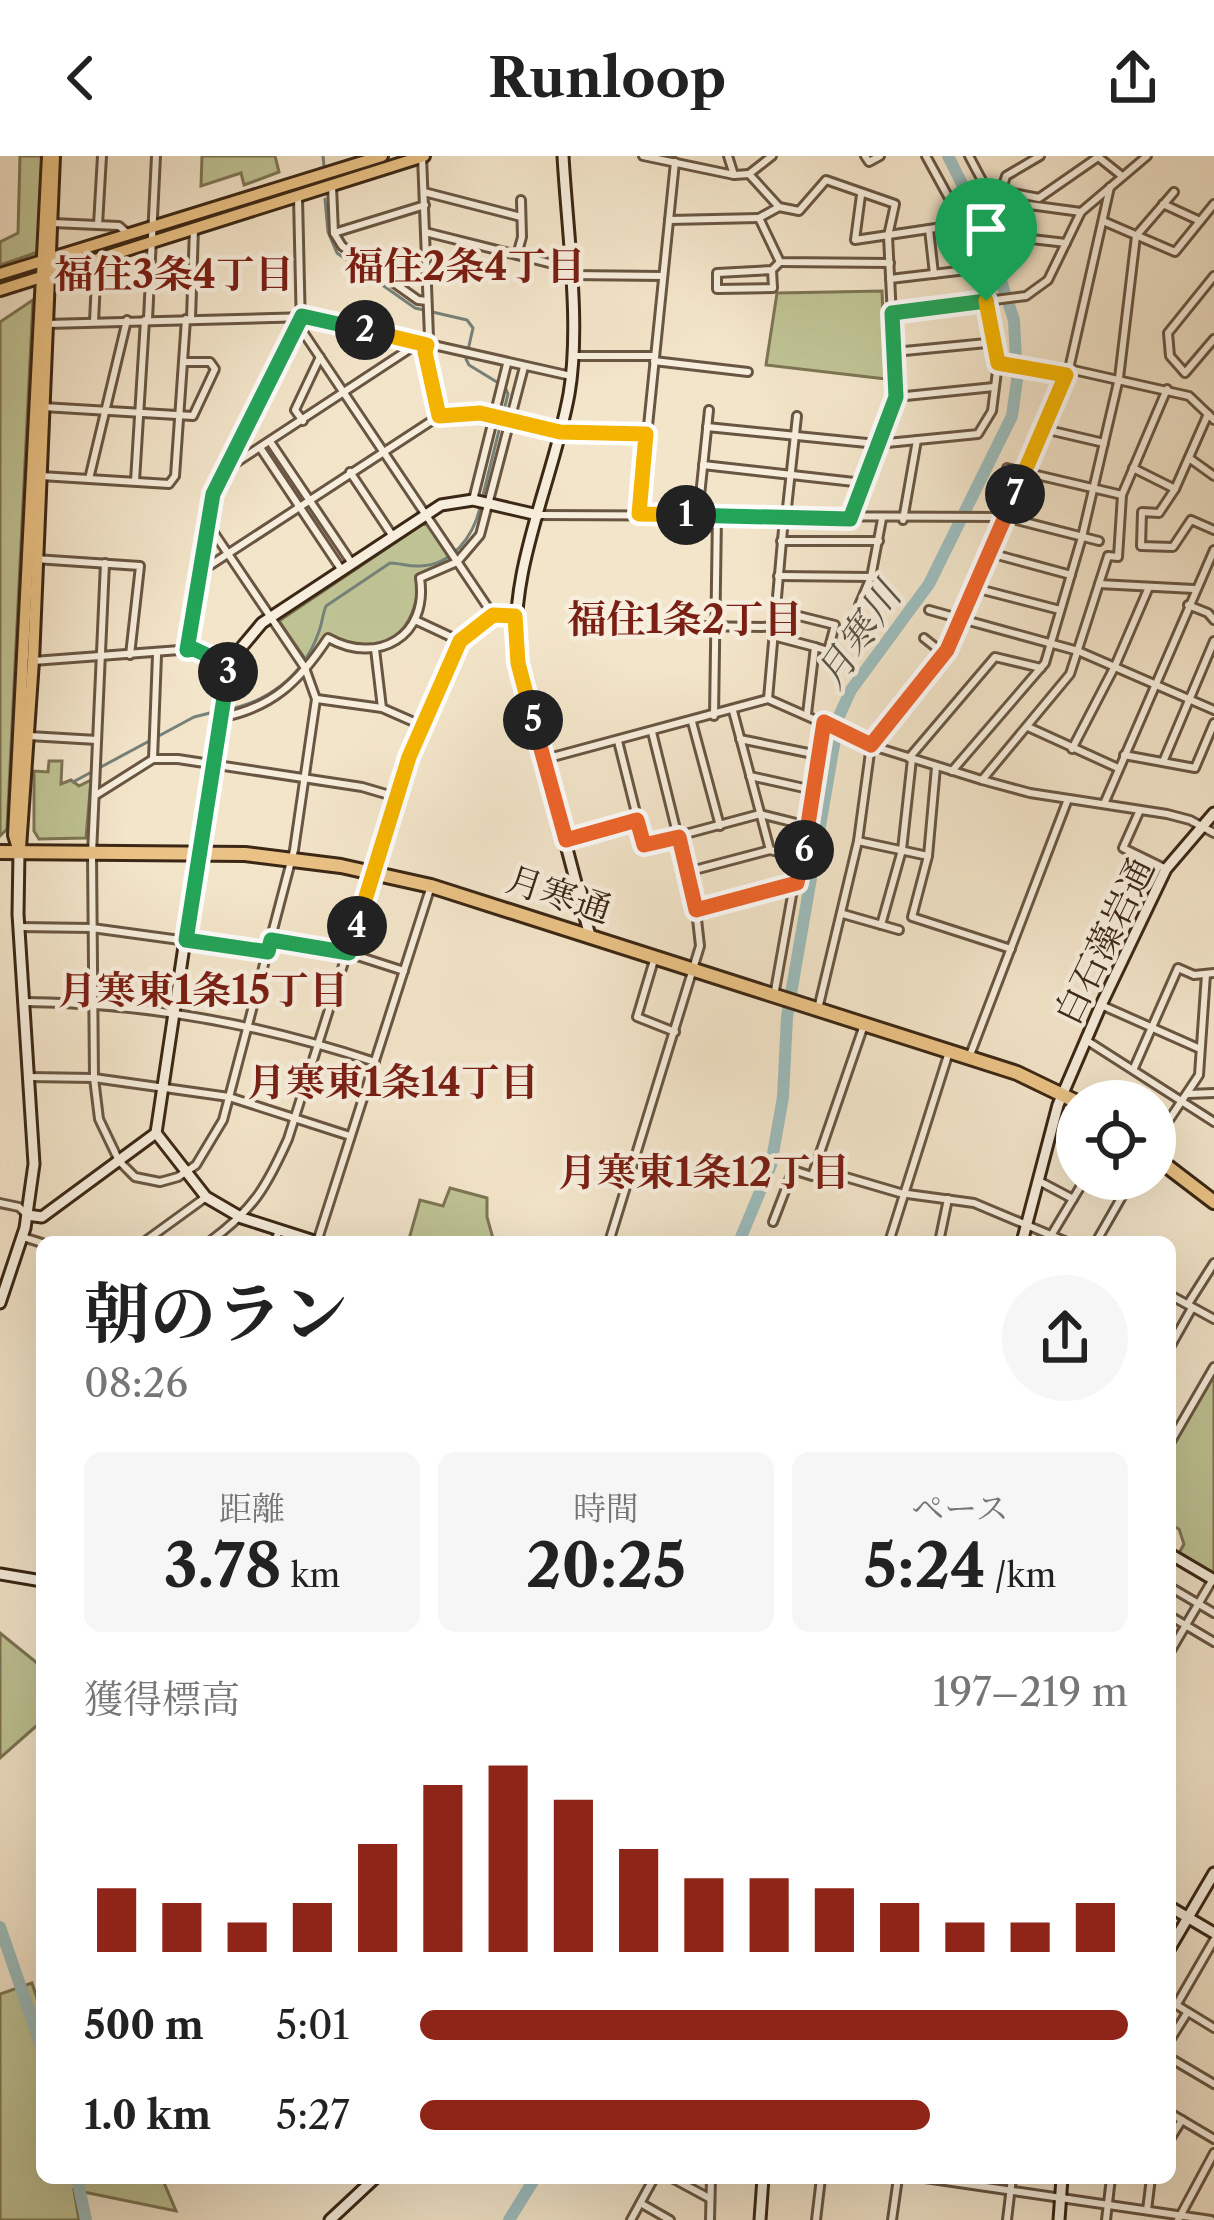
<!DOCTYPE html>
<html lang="ja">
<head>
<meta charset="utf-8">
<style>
	:root { --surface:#fff; --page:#f6f6f6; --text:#222; --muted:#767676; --accent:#8f2418 }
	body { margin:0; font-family:"Libre Caslon Text","Noto Serif JP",serif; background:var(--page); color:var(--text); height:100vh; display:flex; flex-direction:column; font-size:45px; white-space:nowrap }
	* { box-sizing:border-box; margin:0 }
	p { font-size:39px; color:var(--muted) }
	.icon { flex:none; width:66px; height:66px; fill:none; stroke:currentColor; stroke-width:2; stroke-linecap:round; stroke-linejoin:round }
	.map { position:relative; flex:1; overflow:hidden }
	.sheet { position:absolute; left:36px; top:1080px; width:1140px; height:948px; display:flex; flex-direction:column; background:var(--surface); border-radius:18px; box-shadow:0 12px 48px #0002 }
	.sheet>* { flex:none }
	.tools { position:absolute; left:1056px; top:924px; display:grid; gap:24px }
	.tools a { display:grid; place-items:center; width:120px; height:120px; border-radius:50%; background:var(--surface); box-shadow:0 12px 48px #0002; font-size:60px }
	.pin { position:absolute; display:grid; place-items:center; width:102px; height:102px; color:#fff; margin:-123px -51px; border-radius:50% 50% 50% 0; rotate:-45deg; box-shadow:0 0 12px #0007 }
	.pin .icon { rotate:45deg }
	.km { position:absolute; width:60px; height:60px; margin:-30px; border-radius:50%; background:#222; color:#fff; font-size:33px; line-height:60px; text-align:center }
	.round { display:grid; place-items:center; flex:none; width:126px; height:126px; border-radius:63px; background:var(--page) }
	.head { display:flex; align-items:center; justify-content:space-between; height:204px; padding:0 48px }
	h1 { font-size:66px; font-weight:700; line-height:90px }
	.figures { display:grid; grid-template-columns:repeat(3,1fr); gap:18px; height:204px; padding:12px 48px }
	.figures div { display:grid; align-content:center; border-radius:18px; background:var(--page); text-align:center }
	.figures b { font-size:60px; font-weight:700 }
	.figures small { font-size:33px; font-weight:400 }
	.figures p { font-size:33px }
	.chart { height:336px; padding:24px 48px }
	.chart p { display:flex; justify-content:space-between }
	.chart svg { width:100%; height:216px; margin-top:12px; stroke:var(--accent); stroke-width:6 }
	ul { padding:0 48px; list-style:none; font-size:39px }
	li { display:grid; grid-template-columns:192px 144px 1fr; align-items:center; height:90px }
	li i { height:30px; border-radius:15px; background:var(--accent) }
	header { display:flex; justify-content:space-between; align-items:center; height:156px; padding:0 48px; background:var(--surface); font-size:54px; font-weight:700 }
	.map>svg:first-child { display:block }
	.green { fill:#bfc394; stroke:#7d7554; stroke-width:3 }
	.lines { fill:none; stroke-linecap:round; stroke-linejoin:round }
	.stream { stroke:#76817a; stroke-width:3 }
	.river { stroke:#9dbdbd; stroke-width:12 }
	.street-casing { stroke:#695642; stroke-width:12 }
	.secondary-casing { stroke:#3b2715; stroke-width:15 }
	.primary-casing { stroke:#3b2715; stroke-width:16 }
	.highway-casing { stroke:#3b2715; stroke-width:18 }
	.street { stroke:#f7eedd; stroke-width:6 }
	.secondary { stroke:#f7eedd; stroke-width:9 }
	.primary { stroke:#eac285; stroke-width:10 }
	.highway { stroke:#eac285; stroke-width:12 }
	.split-1-casing { stroke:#fff; stroke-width:24 }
	.split-2-casing { stroke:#fff; stroke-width:24 }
	.split-3-casing { stroke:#fff; stroke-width:24 }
	.split-4-casing { stroke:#fff; stroke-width:24 }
	.split-5-casing { stroke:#fff; stroke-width:24 }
	.split-6-casing { stroke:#fff; stroke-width:24 }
	.split-7-casing { stroke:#fff; stroke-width:24 }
	.split-8-casing { stroke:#fff; stroke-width:24 }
	.split-1 { stroke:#22a559; stroke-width:15 }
	.split-2 { stroke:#f5b400; stroke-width:15 }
	.split-3 { stroke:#22a559; stroke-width:15 }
	.split-4 { stroke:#22a559; stroke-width:15 }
	.split-5 { stroke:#f5b400; stroke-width:15 }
	.split-6 { stroke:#f0652b; stroke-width:15 }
	.split-7 { stroke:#f0652b; stroke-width:15 }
	.split-8 { stroke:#f5b400; stroke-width:15 }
	.labels { text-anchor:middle; stroke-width:9; stroke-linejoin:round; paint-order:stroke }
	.street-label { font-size:36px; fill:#3b2715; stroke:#f7eedd }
	.neighbourhood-label { font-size:39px; font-weight:bold; fill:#7a1f14; stroke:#f7eedd }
	.water-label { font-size:39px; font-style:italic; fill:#585447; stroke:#f7eedd }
</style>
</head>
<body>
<header><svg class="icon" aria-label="back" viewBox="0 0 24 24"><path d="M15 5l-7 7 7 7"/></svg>Runloop<svg class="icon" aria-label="share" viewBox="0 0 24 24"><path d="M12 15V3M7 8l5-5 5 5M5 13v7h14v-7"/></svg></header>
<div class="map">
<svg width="1214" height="2064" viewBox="0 0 1214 2064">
	<rect width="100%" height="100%" fill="#f3e5ca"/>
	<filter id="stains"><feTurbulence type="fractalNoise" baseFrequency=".00167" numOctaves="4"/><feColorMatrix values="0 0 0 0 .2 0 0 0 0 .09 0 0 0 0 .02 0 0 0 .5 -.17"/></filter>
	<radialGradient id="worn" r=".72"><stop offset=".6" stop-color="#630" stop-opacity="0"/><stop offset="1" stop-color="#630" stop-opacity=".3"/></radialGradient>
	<g class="green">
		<path d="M20,0H43L38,96L0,109V86L18,77Z"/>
		<path d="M202,0H275L279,16L244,29L241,17L201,30Z"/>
		<path d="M882,135L886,223L766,209L777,137Z"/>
		<path d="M33,144L7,673L0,680V166Z"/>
		<path d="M423,368L428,369L453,404L419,421C417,477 383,508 329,479L308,507L279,465Z"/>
		<path d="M49,605H62L61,628L71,624L79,630L91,624L86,682L39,683L34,675V615L48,616Z"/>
		<path d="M450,1032L487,1042V1061L494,1086L409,1083L420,1044L443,1050Z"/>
		<path d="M1214,1217V1420L1178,1399L1184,1388L1179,1373L1170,1369V1292Z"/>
		<path d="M0,1477L42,1511V1565L0,1602Z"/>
		<path d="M32,1827L42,1857V2022H162L176,2055L74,2034L79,2064H0V1838Z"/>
	</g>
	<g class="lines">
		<g class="stream">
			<path d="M323,0L324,10"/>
			<path d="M325,43L328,76L337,97L415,152L467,164L473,172L466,203L469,209L505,231L508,238L482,343"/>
			<path d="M223,554C266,548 303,520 318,478C322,469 322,460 326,450L390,407C400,407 409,411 420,410C452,409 473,381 480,352"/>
			<path d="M73,626L194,561L214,556"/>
		</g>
		<g class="river">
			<path d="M739,1086L771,1009L783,941L787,861L839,560L851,534L929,428L1012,260L1017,224L1014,164L982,68L948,0"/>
			<path d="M0,1771L42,1893"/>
			<path d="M77,2022L86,2064"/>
			<path d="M509,2064L535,2022"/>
		</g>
		<defs>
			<g id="street">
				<path d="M422,0L429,181L425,196L439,260"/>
				<path d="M643,0L734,19L749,18"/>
				<path d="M728,0L734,19"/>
				<path d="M772,0L749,18L779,51L759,62L780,106L890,107"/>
				<path d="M865,0L869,6L880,0"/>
				<path d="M969,0L986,32L1039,42L1098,1"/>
				<path d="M1097,0L1122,20"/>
				<path d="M332,30L334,77L342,90L418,144L427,145"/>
				<path d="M424,36L521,61"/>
				<path d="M1001,36L1006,20L1040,0"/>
				<path d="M861,39L855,84L929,73L934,118"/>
				<path d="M298,41L301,173L493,459"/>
				<path d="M1163,48L1200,65"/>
				<path d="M779,51L799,55L826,24L895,48L888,80L896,241L850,363"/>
				<path d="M669,64L759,62"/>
				<path d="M1103,65L1175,96L1214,48"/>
				<path d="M53,67L119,70L127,77"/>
				<path d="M98,69L102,0"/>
				<path d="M929,73L961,68"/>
				<path d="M425,76L569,112"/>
				<path d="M334,77L425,49"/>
				<path d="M1066,87L1023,82L1009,64L1010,49L1014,47L1081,56"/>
				<path d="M517,99L522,81L521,44"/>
				<path d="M772,114L717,117V133L773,132L772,114L780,106"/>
				<path d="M570,119L663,120"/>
				<path d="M1214,120L1168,177L1170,200L1185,217L1214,183"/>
				<path d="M890,123L975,113"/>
				<path d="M892,157L1026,140L1048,124L1081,56L1147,0"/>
				<path d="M148,163L156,0"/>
				<path d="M191,163L194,72"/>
				<path d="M94,166L97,103"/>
				<path d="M47,168L309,161L571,220"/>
				<path d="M894,196L997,186"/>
				<path d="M574,200H654"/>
				<path d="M654,205L748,216"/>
				<path d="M999,207L1067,219"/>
				<path d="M1069,213L1189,240L1214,264"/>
				<path d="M896,241L994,231"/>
				<path d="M43,251L193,260L215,213L210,206H184"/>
				<path d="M303,265L295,254L320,201"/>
				<path d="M707,271L877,288L978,278L992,255L998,207L995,176L955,53L926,0"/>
				<path d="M1044,273L1104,287"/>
				<path d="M271,287L351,406"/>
				<path d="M261,293L341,413"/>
				<path d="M1189,302L1214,320"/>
				<path d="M703,309L863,327"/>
				<path d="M228,312L417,188"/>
				<path d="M1007,312L1122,339L1167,233"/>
				<path d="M1133,312L1175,333L1208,258"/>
				<path d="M350,316L392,379"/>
				<path d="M41,320L169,328L175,320L186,163"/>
				<path d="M89,323L127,164"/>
				<path d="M135,325L145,164"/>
				<path d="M1175,333L1159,357L1142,356L1141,390L1173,391L1191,364L1214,374"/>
				<path d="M473,344L507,208"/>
				<path d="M639,358L675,6"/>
				<path d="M538,359L1005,361L1099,385"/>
				<path d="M698,359L709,254"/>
				<path d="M786,361L797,260"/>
				<path d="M903,364L917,284"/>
				<path d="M781,385H879"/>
				<path d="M990,397L1071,419"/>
				<path d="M35,403L140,410L130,499"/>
				<path d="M105,407L92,698L94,922L99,963L119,1005L135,1021L160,1026L178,1021L196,1009L223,964L294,694L316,543L305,512L208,368"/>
				<path d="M200,416L439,260L480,257L560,276L646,278"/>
				<path d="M778,420L871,421"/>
				<path d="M1099,428L1194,433"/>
				<path d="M975,432L1060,454"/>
				<path d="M859,449L871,421L882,363"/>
				<path d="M1188,449L1208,457L1214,464"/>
				<path d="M775,454L835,469L828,495L815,491L807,558"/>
				<path d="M929,454L1078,495L1214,554"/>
				<path d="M415,464L460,485"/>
				<path d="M689,470L774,471"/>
				<path d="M773,480L815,491"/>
				<path d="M924,482L944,498"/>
				<path d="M375,493L382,552"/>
				<path d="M187,494L213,338L302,161"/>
				<path d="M33,505L193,493L229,510"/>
				<path d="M317,543L382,552L423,570"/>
				<path d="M768,543L784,362"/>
				<path d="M733,555L770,694"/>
				<path d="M714,560L717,359"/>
				<path d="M219,562C272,552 299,526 328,482C378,510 429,480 420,422L457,406L480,379L524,211"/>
				<path d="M692,566L720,670"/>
				<path d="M1028,571L1118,612"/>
				<path d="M29,580L97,584"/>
				<path d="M740,583L818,599"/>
				<path d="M618,585L644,689L679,681"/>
				<path d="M1072,593L1115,510L1149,431"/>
				<path d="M1124,599L1195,612L1214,567"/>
				<path d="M909,602L995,501L1041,512"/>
				<path d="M153,603L157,499"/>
				<path d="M545,603L768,543L879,592L982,624L1030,637L1167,658L1190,664L1214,677"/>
				<path d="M1163,606L1214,485"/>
				<path d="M936,611L928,700L912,761L1011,793"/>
				<path d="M952,615L1045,507L1082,381L1119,222L1136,80L1174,36"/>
				<path d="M750,620L813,634"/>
				<path d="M982,624L1070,518L1108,400L1118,401L1122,339"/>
				<path d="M96,639L153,603H178L362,631L396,641"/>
				<path d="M1104,648L1214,394"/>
				<path d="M1140,654L1123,692L1166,713"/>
				<path d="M678,680L760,658L808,670"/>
				<path d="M566,684L637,664"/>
				<path d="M858,685L928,700"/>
				<path d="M687,716L770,694L802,702"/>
				<path d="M696,754L797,727"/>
				<path d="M843,758L899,774"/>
				<path d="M881,769L902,694L912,603"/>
				<path d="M18,771L92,772L268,796"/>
				<path d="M271,784L348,797L404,815"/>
				<path d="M654,804L637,861L675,876"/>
				<path d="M774,840L823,566"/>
				<path d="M24,846C144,847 261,868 375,906"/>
				<path d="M1101,849L1198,892"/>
				<path d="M818,853L858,685L871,589L951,486L1055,247L1069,213L1110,31"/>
				<path d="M1086,884L1214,966"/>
				<path d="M970,899L1068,643"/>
				<path d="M1134,912L1178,812L1194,819L1214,817"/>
				<path d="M29,921L94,922L229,941L350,980"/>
				<path d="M1188,938L1214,937"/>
				<path d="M1155,985L1199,919L1206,818"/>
				<path d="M815,1012L900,1037L974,1047L1067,1086"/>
				<path d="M1090,1023L1122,1040"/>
				<path d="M1039,1025L1073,1043"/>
				<path d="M0,1047L19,1051L27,1059"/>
				<path d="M773,1066L793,1014L812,1020L864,869"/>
				<path d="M1052,1078L1085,1023"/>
				<path d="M23,1081L42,1087"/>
				<path d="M144,1086L206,1041"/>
				<path d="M209,1086C253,1054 266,1032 288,983L409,601L464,480L493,459L515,460"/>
				<path d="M275,1086L279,1074"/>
				<path d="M317,1086L430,733"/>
				<path d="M609,1086L700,790L696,754L652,576"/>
				<path d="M889,1086L949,896"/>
				<path d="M939,1086L948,1043"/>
				<path d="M1096,1086L1132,1023"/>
				<path d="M1170,1139L1214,1163"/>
				<path d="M1188,1148L1214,1107"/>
				<path d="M1170,1191L1192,1152"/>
				<path d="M1170,1287L1214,1211"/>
				<path d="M1170,1431L1214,1457"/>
				<path d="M1170,1460L1214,1486"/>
				<path d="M1170,1496L1213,1423"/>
				<path d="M1170,1845L1214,1872"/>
				<path d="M1177,1848L1214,1784"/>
				<path d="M1170,1884L1187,1857"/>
				<path d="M1170,1902L1214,1928"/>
				<path d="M1170,1957L1214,1983"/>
				<path d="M1170,1983L1182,1964"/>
				<path d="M672,2022L709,2042"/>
				<path d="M925,2022L1211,2064"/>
				<path d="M642,2048L670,2064"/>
				<path d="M1147,2054L1151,2022"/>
				<path d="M631,2064L654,2022"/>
				<path d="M710,2064L711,2022"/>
				<path d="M816,2064L821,2022"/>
				<path d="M892,2064L898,2022"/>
				<path d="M1007,2064L1012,2022"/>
				<path d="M1106,2064L1111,2022"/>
				<path d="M1178,2064L1214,1997"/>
			</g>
			<g id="secondary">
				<path d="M563,0C567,72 581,169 569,238C553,327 506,417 518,507L590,780"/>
				<path d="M156,977L222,537L236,498L262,467L441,349L473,344L538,359"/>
				<path d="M27,1059L42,1061L156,977L206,1041L242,1062L317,1086"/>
				<path d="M1022,1086L1058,949L1101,849L1166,713L1214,657"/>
				<path d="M0,1147L25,1072L34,1008L18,758L19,696"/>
				<path d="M1170,1398L1214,1424"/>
				<path d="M0,1418L42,1425"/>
				<path d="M1170,1751L1214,1777"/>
				<path d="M1170,1792L1214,1717"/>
				<path d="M330,2064L375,2022"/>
				<path d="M760,2064L763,2022"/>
				<path d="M1059,2064L1062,2022"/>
			</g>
			<g id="primary">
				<path d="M0,118L382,0"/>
				<path d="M0,134L424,0"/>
				<path d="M20,692L33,505L54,0"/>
				<path d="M19,696L14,679L48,0"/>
			</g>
			<g id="highway">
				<path d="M0,696L245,698L341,710L431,730L1017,917L1077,946"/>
				<path d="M1155,1001L1214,1046"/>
			</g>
		</defs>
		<use href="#street" class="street-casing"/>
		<use href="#secondary" class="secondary-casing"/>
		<use href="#primary" class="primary-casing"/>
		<use href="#highway" class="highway-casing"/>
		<use href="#street" class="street"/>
		<use href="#secondary" class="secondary"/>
		<use href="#primary" class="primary"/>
		<use href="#highway" class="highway"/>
	</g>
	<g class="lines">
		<defs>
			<path id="split-1" d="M686,359L850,363L896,241L892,157L986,145"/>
			<path id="split-2" d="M365,174L427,189L425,196L439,260L480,257L560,276L646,278L639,358L686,359"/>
			<path id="split-3" d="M228,516L230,510L194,493L187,494L213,338L302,160L365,174"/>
			<path id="split-4" d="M228,516L186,784L268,796L271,784L349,797L357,770"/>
			<path id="split-5" d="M357,770L409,601L460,485L493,459L515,460L518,507L533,564"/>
			<path id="split-6" d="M533,564L566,684L637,664L644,689L679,681L696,754L797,727L804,694"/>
			<path id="split-7" d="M804,694L824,566L871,589L947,494L1015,338"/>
			<path id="split-8" d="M986,145L998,207L1066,219L1015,338"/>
		</defs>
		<use href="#split-1" class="split-1-casing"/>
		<use href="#split-2" class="split-2-casing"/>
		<use href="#split-3" class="split-3-casing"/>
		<use href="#split-4" class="split-4-casing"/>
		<use href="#split-5" class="split-5-casing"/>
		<use href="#split-6" class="split-6-casing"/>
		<use href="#split-7" class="split-7-casing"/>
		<use href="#split-8" class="split-8-casing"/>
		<use href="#split-1" class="split-1"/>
		<use href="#split-2" class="split-2"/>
		<use href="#split-3" class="split-3"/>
		<use href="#split-4" class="split-4"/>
		<use href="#split-5" class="split-5"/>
		<use href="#split-6" class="split-6"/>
		<use href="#split-7" class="split-7"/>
		<use href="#split-8" class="split-8"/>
	</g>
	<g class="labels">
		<g class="street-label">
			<text transform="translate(559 738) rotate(18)" y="13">月寒通</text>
			<text transform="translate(1104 785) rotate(-64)" y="13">白石藻岩通</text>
		</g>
		<g class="neighbourhood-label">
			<text x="465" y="124">福住2条4丁目</text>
			<text x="174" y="132">福住3条4丁目</text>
			<text x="685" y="477">福住1条2丁目</text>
			<text x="203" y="848">月寒東1条15丁目</text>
			<text x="393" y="940">月寒東1条14丁目</text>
			<text x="704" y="1030">月寒東1条12丁目</text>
		</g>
		<g class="water-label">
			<text transform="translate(858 479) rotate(-56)" y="14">月寒川</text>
		</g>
	</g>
	<rect width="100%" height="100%" filter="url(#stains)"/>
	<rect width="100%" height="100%" fill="url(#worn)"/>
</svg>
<div class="tools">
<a><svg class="icon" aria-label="locate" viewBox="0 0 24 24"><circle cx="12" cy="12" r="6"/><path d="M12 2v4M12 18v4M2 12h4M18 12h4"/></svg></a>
</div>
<div class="pin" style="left:986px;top:145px;background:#1e9e55"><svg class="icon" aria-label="arrive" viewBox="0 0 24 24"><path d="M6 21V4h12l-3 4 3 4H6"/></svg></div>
<b class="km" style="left:686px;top:359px">1</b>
<b class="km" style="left:365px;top:174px">2</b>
<b class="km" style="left:228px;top:516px">3</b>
<b class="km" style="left:357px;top:770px">4</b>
<b class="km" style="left:533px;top:564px">5</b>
<b class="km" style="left:804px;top:694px">6</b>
<b class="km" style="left:1015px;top:338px">7</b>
<section class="sheet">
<div class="head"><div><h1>朝のラン</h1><p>08:26</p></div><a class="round"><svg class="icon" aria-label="share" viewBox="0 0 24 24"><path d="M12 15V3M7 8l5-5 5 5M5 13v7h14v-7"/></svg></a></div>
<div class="figures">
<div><p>距離</p><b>3.78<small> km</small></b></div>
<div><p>時間</p><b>20:25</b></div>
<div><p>ペース</p><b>5:24<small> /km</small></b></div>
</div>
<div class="chart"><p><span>獲得標高</span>197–219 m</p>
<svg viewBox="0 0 160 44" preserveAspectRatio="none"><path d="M5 44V31M15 44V34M25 44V38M35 44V34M45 44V22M55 44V10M65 44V6M75 44V13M85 44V23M95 44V29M105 44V29M115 44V31M125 44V34M135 44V38M145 44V38M155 44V34"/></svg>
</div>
<ul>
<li><b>500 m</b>5:01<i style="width:100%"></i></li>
<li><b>1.0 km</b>5:27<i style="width:72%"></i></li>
</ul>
</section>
</div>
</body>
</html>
